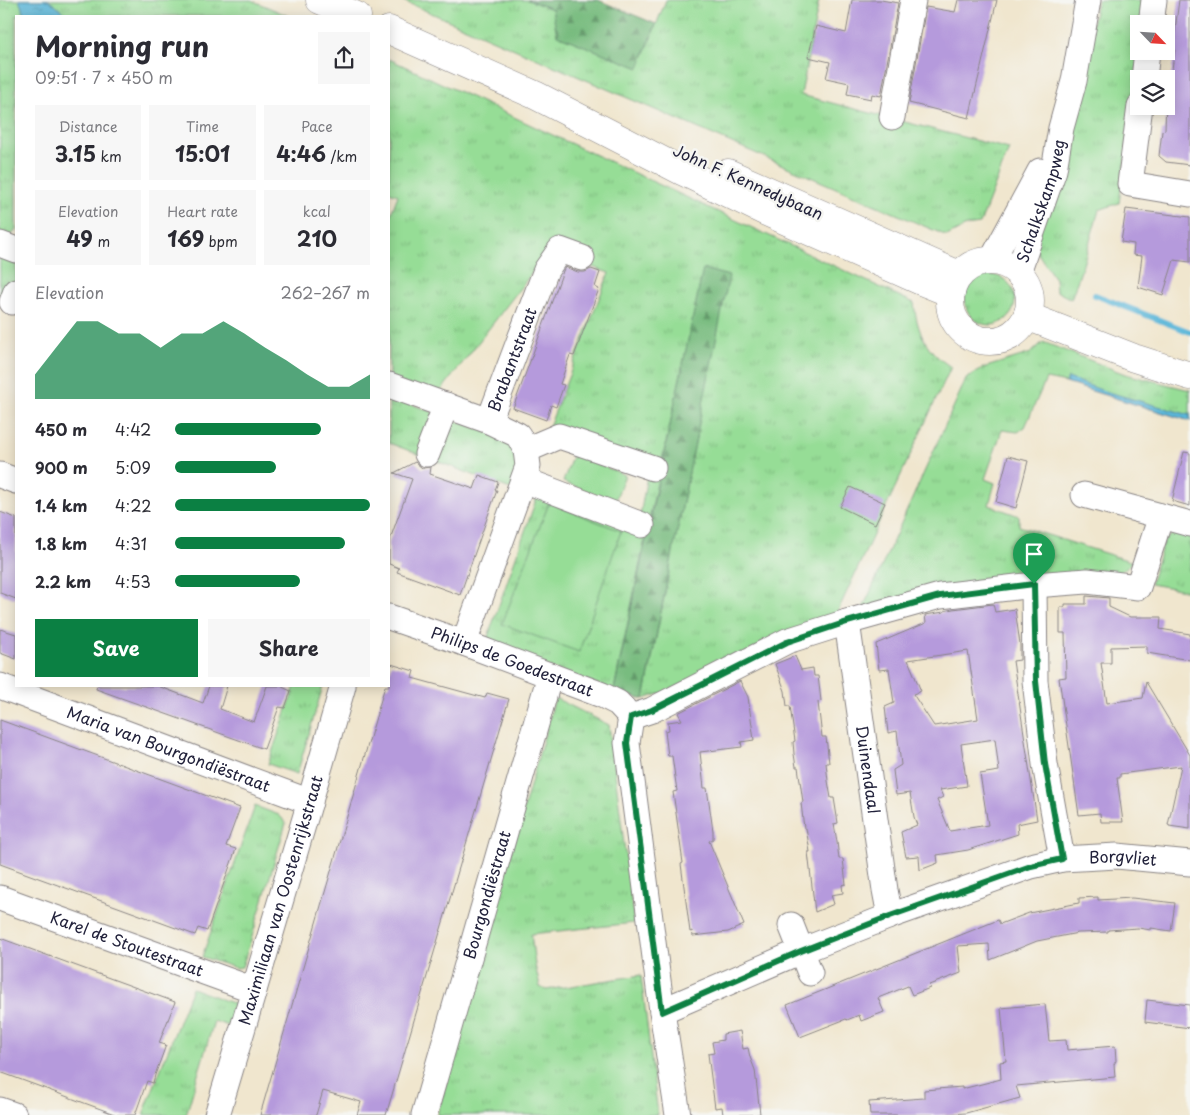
<!DOCTYPE html>
<html lang="en">
<head>
<meta charset="utf-8">
<style>
	:root { --surface:#fff; --page:#f7f7f7; --text:#2b2b33; --muted:#7c7c81; --accent:#0b8043 }
	body { margin:0; font-family:"Playpen Sans",sans-serif; background:var(--page); color:var(--text); height:100vh; display:flex; flex-direction:column; font-size:19px; white-space:nowrap }
	* { box-sizing:border-box; margin:0 }
	p { font-size:16px; color:var(--muted) }
	.icon { flex:none; width:28px; height:28px; fill:none; stroke:currentColor; stroke-width:2; stroke-linecap:round; stroke-linejoin:round }
	.map { position:relative; flex:1; overflow:hidden }
	.sheet { position:absolute; left:15px; top:15px; width:375px; height:672px; display:flex; flex-direction:column; background:var(--surface); border-radius:0px; box-shadow:0 2px 12px #0003 }
	.sheet>* { flex:none }
	.needle { width:32px; rotate:115deg }
	.buttons { position:absolute; left:1130px; top:15px; display:grid; gap:10px }
	.buttons a { display:grid; place-items:center; width:45px; height:45px; border-radius:0px; background:var(--surface); box-shadow:0 2px 12px #0003; font-size:25px }
	.pin { position:absolute; display:grid; place-items:center; width:42px; height:42px; color:#fff; margin:-51px -21px; border-radius:50% 50% 50% 0; rotate:-45deg; box-shadow:0 0 5px #0007 }
	.pin .icon { rotate:45deg }
	.round { display:grid; place-items:center; flex:none; width:52px; height:52px; border-radius:0px; background:var(--page) }
	.headline { display:flex; align-items:center; justify-content:space-between; height:85px; padding:0 20px }
	h1 { font-size:28px; font-weight:700; line-height:38px }
	.stats { display:grid; grid-template-columns:repeat(3,1fr); gap:8px; height:85px; padding:5px 20px }
	.stats div { display:grid; align-content:center; border-radius:0px; background:var(--page); text-align:center }
	.stats b { font-size:21px; font-weight:700 }
	.stats small { font-size:14px; font-weight:400 }
	.stats p { font-size:14px }
	.chart { height:140px; padding:10px 20px }
	.chart p { display:flex; justify-content:space-between }
	.chart svg { width:100%; height:90px; margin-top:5px; fill:var(--accent); opacity:.7 }
	.primary-button { display:flex; gap:10px; margin-top:auto; padding:10px 20px }
	.primary-button a { flex:1; height:58px; border-radius:0px; background:var(--accent); color:#fff; font-size:20px; font-weight:700; line-height:58px; text-align:center }
	.primary-button a+a { background:var(--page); color:var(--text) }
	ul { padding:0 20px; list-style:none; font-size:16px }
	li { display:grid; grid-template-columns:80px 60px 1fr; align-items:center; height:38px }
	li i { height:12px; border-radius:6px; background:var(--accent) }
	.map>svg:first-child { display:block }
	.grass { fill:url(#grass-tufts); stroke:#5c8068 }
	.forest { fill:url(#forest-firs); stroke:#4d6f5d }
	.garden { fill:#96dd96; stroke:#5c8068 }
	.water { fill:url(#water-ripples); stroke:#3e6c8a }
	.lines { fill:none; stroke-linecap:round; stroke-linejoin:round }
	.stream { stroke:#5bb7d9; stroke-width:6 }
	.building { fill:#b59adc; fill-rule:evenodd }
	.minor-casing { stroke:#898484; stroke-width:27 }
	.major-casing { stroke:#898484; stroke-width:29 }
	.minor { stroke:#fff; stroke-width:25 }
	.major { stroke:#fff; stroke-width:28 }
	.route-casing { stroke:#fff; stroke-width:10 }
	.route { stroke:#0b8043; stroke-width:6 }
	.labels { text-anchor:middle; stroke-width:5; stroke-linejoin:round; paint-order:stroke }
	.street-label { font-size:16px; fill:#22223b; stroke:#f6f6f2 }
</style>
</head>
<body>
<div class="map">
<svg width="1190" height="1115" viewBox="0 0 1190 1115">
	<defs>
		<pattern id="grass-tufts" width="24" height="20" patternUnits="userSpaceOnUse" patternTransform="scale(1.25)"><rect width="24" height="20" fill="#96dd96"/><path d="M3 7l-1-3M5 7V3M7 7l1-3M15 17l-1-3M17 17v-4M19 17l1-3" fill="none" stroke="#81bd82"/></pattern>
		<pattern id="forest-firs" width="22" height="20" patternUnits="userSpaceOnUse" patternTransform="scale(1.25)"><rect width="22" height="20" fill="#78bc7f"/><path d="M5 1l3.5 6h-7zM16 11l3.5 6h-7z" fill="#629869"/></pattern>
		<pattern id="water-ripples" width="26" height="14" patternUnits="userSpaceOnUse" patternTransform="scale(1.25)"><rect width="26" height="14" fill="#5bb7d9"/><path d="M2 4q2-2 4 0t4 0M15 11q2-2 4 0t4 0" fill="none" stroke="#4b94b1"/></pattern>
	</defs>
	<rect width="100%" height="100%" fill="#f6f6f2"/>
	<filter id="ink" filterUnits="userSpaceOnUse"><feTurbulence type="fractalNoise" baseFrequency=".02" numOctaves="2"/><feDisplacementMap in="SourceGraphic" scale="10" xChannelSelector="R" yChannelSelector="G"/><feConvolveMatrix kernelMatrix="1 2 1 2 8 2 1 2 1" color-interpolation-filters="sRGB"/></filter>
	<filter id="wash" filterUnits="userSpaceOnUse"><feTurbulence type="fractalNoise" baseFrequency=".0096" numOctaves="4" result="noise"/><feDisplacementMap in="SourceGraphic" scale="20" xChannelSelector="R" yChannelSelector="G"/><feGaussianBlur stdDeviation="1.12" result="paint"/><feColorMatrix in="noise" values="0 0 0 0 0 0 0 0 0 0 0 0 0 0 0 0 0 1.4 0 .05"/><feComposite in="paint" operator="in"/></filter>
	<g filter="url(#wash)">
		<rect width="100%" height="100%" fill="#f0e6ce"/>
		<g class="grass">
			<path d="M0,0H251L289,16H16V229L8,240L0,236Z"/>
			<path d="M401,0H528L552,9L639,68L666,0H819L801,95L1009,149L980,224L966,226L947,236Z"/>
			<path d="M1098,0H1146L1143,24H1139V51H1140L1119,203L1099,210L1082,268L1071,299L1056,291L1055,279L1035,249Z"/>
			<path d="M389,59L914,303C917,332 926,351 951,367L836,615L665,692L644,699L707,380L704,269L647,529L614,690L485,645L539,491L638,528L649,464L549,427L609,273L584,264L555,243L437,396L389,378V219L398,195L389,192Z"/>
			<path d="M0,254L16,260V300L0,294Z"/>
			<circle cx="990" cy="300" r="25"/>
			<path d="M1043,342L1125,374L1190,390V421L1066,383L1046,379L1025,427L1018,432L1002,430L985,479L995,483L989,505L1019,516V526L1133,562L1119,573L863,608L966,379L983,368L1031,353Z"/>
			<path d="M389,396L503,438L521,452L513,490L389,443Z"/>
			<path d="M1177,533L1190,536V591L1150,584L1164,541L1170,536Z"/>
			<path d="M295,686H323L297,774L268,764Z"/>
			<path d="M555,698L609,725L634,923L531,934L535,965L540,987L546,990L641,975L658,1115H437Z"/>
			<path d="M255,806L279,815L286,823L251,940L242,967L236,968L202,957Z"/>
			<path d="M192,988L240,1006L236,1029L214,1021L186,1115H143Z"/>
		</g>
		<g class="forest">
			<path d="M528,0H598L656,24L639,68L557,35L552,9Z"/>
			<path d="M703,269L729,276L663,601L644,699H641L614,690Z"/>
		</g>
		<g class="garden">
			<path d="M573,454L625,475L615,501L563,482Z"/>
			<path d="M549,503L621,531L579,652L502,624Z"/>
		</g>
		<g class="water">
			<path d="M19,0H49L63,12L70,16H25Z"/>
			<path d="M1068,378L1104,391L1190,415V421L1066,383Z"/>
		</g>
		<g class="lines">
			<path class="stream" d="M1095,295L1190,332"/>
		</g>
		<g id="blocks">
			<g class="building">
				<path d="M852,0H881L898,3L881,96L872,94L871,99L847,94L849,83L826,78L830,62L808,57L816,26L846,33Z"/>
				<path d="M958,0H997L969,118L909,103L926,7L955,12Z"/>
				<path d="M1179,0H1190V165L1166,162L1159,156L1162,131L1165,130L1166,95L1169,77L1171,75L1175,49L1173,46Z"/>
				<path d="M1126,209L1190,217V262L1174,260L1163,295L1138,287L1142,256L1133,255L1134,244L1121,242Z"/>
				<path d="M565,267L578,272H585L591,269L600,272L595,287L599,289L574,356L570,355L560,384L564,385L556,407L551,405L546,420L513,408L563,271Z"/>
				<path d="M1184,452L1190,453V506L1172,501Z"/>
				<path d="M1008,456L1028,461L1016,508L996,502Z"/>
				<path d="M415,462L422,468L431,467L430,474L474,489L479,475L498,482L495,490H497L460,595L397,572L399,568L389,564V542L412,479L394,473Z"/>
				<path d="M850,487L885,503L875,524L840,507Z"/>
				<path d="M0,512L16,518V599L0,593Z"/>
				<path d="M1086,596L1109,598V607L1130,617H1161L1160,629L1190,634V660L1147,653V646L1111,647V663H1101L1107,703L1143,698L1146,682L1190,755V829L1169,826V825H1168L1181,766L1120,774V778H1117L1123,822H1101L1100,813L1079,815L1059,678L1066,677L1065,633H1060V607H1065V604H1086Z"/>
				<path d="M993,604L995,612L1015,609L1020,644V660L1013,661L1037,820L1017,824L1018,834L968,850L937,855L938,863L920,870L919,856L906,857L901,832L917,825L914,817L910,793L896,795L893,770L901,765L897,731L888,733L885,707L894,703L889,669L879,670L876,644L926,623L925,615L944,612V611L953,609ZM968,651L978,719L934,726L913,694L921,691L908,660ZM995,739L999,771L980,774L988,825L950,831L937,800L943,797L940,790L967,786L961,744Z"/>
				<path d="M0,629L16,634V659L0,653Z"/>
				<path d="M795,656L801,670L813,668L814,676H818L821,701L818,702L820,720L822,737H826L829,763H826L828,781L831,798H834L838,823L834,824L837,842L839,859H843L846,884L842,885L843,893L831,895L834,904L815,912L808,852H810L806,828H804L801,803L803,802L798,767H796L794,754L793,742L795,741L790,706H787L785,691L775,664Z"/>
				<path d="M391,664L414,671L412,678L485,698L487,693L509,699L503,719L386,1115H357L361,1102L323,1091L316,1115H260L385,686H389V673Z"/>
				<path d="M740,681L748,697L754,740L741,742L742,747L700,752L704,788H707L713,831V839L709,841L744,925L728,932L693,936L692,931L690,932L681,864L683,863L673,792L677,791L672,756H668L665,731L669,730L668,722L682,720L678,713Z"/>
				<path d="M97,686H158L203,703L209,686H227L220,709L254,722L267,686H280L291,691L285,708L279,707L264,749L96,689Z"/>
				<path d="M0,720L240,808L226,846L236,849L207,931L198,928L195,935L0,864Z"/>
				<path d="M1098,897V900L1132,898L1175,903L1171,931L1151,928V930L1138,928L1108,930V932L1078,933L1037,941L990,960L989,944L958,946L961,973L929,985L930,988L912,995L908,986L878,998L884,1012L861,1021L859,1015L847,1020L846,1019L800,1037L787,1005L998,920L1000,924L1029,913L1079,903V898Z"/>
				<path d="M0,938L175,1002L159,1043L166,1045L155,1075L153,1083L147,1081L135,1115H117L0,1072Z"/>
				<path d="M1147,1000L1190,1005V1028L1145,1022Z"/>
				<path d="M1045,1004L1049,1041L1066,1040L1067,1050L1115,1046L1116,1061L1114,1064L1115,1077L1016,1086L1020,1098L966,1113L937,1115H870L869,1102L924,1098V1090L962,1087V1089L1001,1079L1000,1062L1006,1061L1001,1008Z"/>
				<path d="M740,1031L743,1049L748,1048L750,1057L755,1070L760,1114L750,1115H723L722,1107L715,1108L708,1054L714,1053L712,1042L723,1040V1034Z"/>
			</g>
		</g>
	</g>
	<g filter="url(#ink)">
		<use href="#blocks" fill-opacity="0" stroke="#898484" stroke-width="1"/>
		<g class="lines">
			<defs>
				<g id="minor">
					<path d="M1151,24L1154,0"/>
					<path d="M1144,79L1147,51"/>
					<path d="M1140,106L1130,184L1190,194"/>
					<path d="M892,117L913,0"/>
					<path d="M0,244L16,250"/>
					<path d="M992,260L1040,171"/>
					<path id="s1" d="M1018,272L1054,170L1061,128L1074,81L1088,0"/>
					<path d="M12,302L16,291"/>
					<path id="s2" d="M389,385L489,421L546,270L560,250L582,258"/>
					<path d="M526,450L559,436L653,468"/>
					<path d="M427,454L446,405"/>
					<path d="M0,475L16,481"/>
					<path d="M524,480L642,525"/>
					<path d="M1084,495L1190,524"/>
					<path d="M1034,585L1035,681L1045,764L1062,859"/>
					<path id="s3" d="M389,617L464,643L602,695L618,703L631,717"/>
					<path id="s4" d="M847,622L885,890L890,916"/>
					<path d="M464,643L528,466L526,450L518,435L489,421"/>
					<path id="s5" d="M0,686L310,802"/>
					<path id="s6" d="M631,717L627,743L662,1011L801,951L890,916L1031,866L1062,859L1117,856L1190,863"/>
					<path d="M631,717L652,710L787,641L847,622L940,596L1034,585L1087,581L1138,587L1161,516"/>
					<path id="s7" d="M0,898L254,990"/>
					<path d="M791,925L810,973"/>
					<path d="M662,1011L678,1115"/>
					<path d="M0,1110L14,1115"/>
					<path id="s8" d="M217,1115L306,815L343,686"/>
					<path id="s9" d="M424,1115L550,675"/>
				</g>
				<g id="major">
					<path d="M320,0L357,16"/>
					<path d="M389,30L535,95L684,172L762,210L921,281L951,293"/>
					<path d="M728,173L959,275"/>
					<circle cx="990" cy="301" r="40"/>
					<path d="M1027,316L1134,358L1190,376"/>
				</g>
			</defs>
			<use href="#minor" class="minor-casing"/>
			<use href="#major" class="major-casing"/>
			<use href="#minor" class="minor"/>
			<use href="#major" class="major"/>
		</g>
	</g>
	<g class="lines" filter="url(#ink)">
		<defs>
			<path id="route" d="M1034,584L1036,681L1045,764L1062,859L1031,866L890,916L801,951L662,1012L627,743L631,717L652,710L787,642L847,622L940,596Z"/>
		</defs>
		<use href="#route" class="route-casing"/>
		<use href="#route" class="route"/>
	</g>
	<g class="labels">
		<g class="street-label">
			<text transform="translate(748 182) rotate(24)" y="6">John F. Kennedybaan</text>
			<text dy="6" stroke="none"><textPath href="#s1" startOffset="75">Schalkskampweg</textPath></text>
			<text dy="6" stroke="none"><textPath href="#s2" startOffset="172">Brabantstraat</textPath></text>
			<text dy="6" stroke="none"><textPath href="#s3" startOffset="131">Philips de Goedestraat</textPath></text>
			<text dy="6" stroke="none"><textPath href="#s5" startOffset="180">Maria van Bourgondiëstraat</textPath></text>
			<text dy="6" stroke="none"><textPath href="#s4" startOffset="149">Duinendaal</textPath></text>
			<text dy="6" stroke="none"><textPath href="#s6" startOffset="786">Borgvliet</textPath></text>
			<text dy="6" stroke="none"><textPath href="#s9" startOffset="229">Bourgondiëstraat</textPath></text>
			<text dy="6" stroke="none"><textPath href="#s8" startOffset="224">Maximiliaan van Oostenrijkstraat</textPath></text>
			<text dy="6" stroke="none"><textPath href="#s7" startOffset="135">Karel de Stoutestraat</textPath></text>
		</g>
	</g>
</svg>
<div class="buttons">
<a><svg class="needle" viewBox="-14 -14 28 28"><path d="M0-13l5 13h-10z" fill="#e53935"/><path d="M0 13l5-13h-10z" fill="#7c7c81"/></svg></a>
<a><svg class="icon" aria-label="layers" viewBox="0 0 24 24"><path d="M12 4l9 5-9 5-9-5zM3 14l9 5 9-5"/></svg></a>
</div>
<div class="pin" style="left:1034px;top:584px;background:#1e9e55"><svg class="icon" aria-label="arrive" viewBox="0 0 24 24"><path d="M6 21V4h12l-3 4 3 4H6"/></svg></div>
<section class="sheet">
<div class="headline"><div><h1>Morning run</h1><p>09:51 · 7 × 450 m</p></div><a class="round"><svg class="icon" aria-label="share" viewBox="0 0 24 24"><path d="M12 15V3M7 8l5-5 5 5M5 13v7h14v-7"/></svg></a></div>
<div class="stats">
<div><p>Distance</p><b>3.15<small> km</small></b></div>
<div><p>Time</p><b>15:01</b></div>
<div><p>Pace</p><b>4:46<small> /km</small></b></div>
</div>
<div class="stats">
<div><p>Elevation</p><b>49<small> m</small></b></div>
<div><p>Heart rate</p><b>169<small> bpm</small></b></div>
<div><p>kcal</p><b>210</b></div>
</div>
<div class="chart"><p><span>Elevation</span>262–267 m</p>
<svg viewBox="0 0 160 44" preserveAspectRatio="none"><path d="M0 44V32L10 19L20 6L30 6L40 12L50 12L60 19L70 12L80 12L90 6L100 12L110 19L120 25L130 32L140 38L150 38L160 32V44z"/></svg>
</div>
<ul>
<li><b>450 m</b>4:42<i style="width:75%"></i></li>
<li><b>900 m</b>5:09<i style="width:52%"></i></li>
<li><b>1.4 km</b>4:22<i style="width:100%"></i></li>
<li><b>1.8 km</b>4:31<i style="width:87%"></i></li>
<li><b>2.2 km</b>4:53<i style="width:64%"></i></li>
</ul>
<div class="primary-button"><a>Save</a><a>Share</a></div>
</section>
</div>
</body>
</html>
